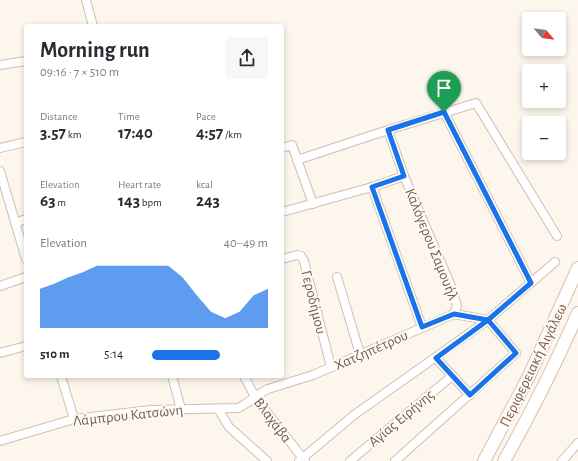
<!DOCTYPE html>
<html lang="en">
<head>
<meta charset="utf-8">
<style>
	:root { --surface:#fff; --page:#f7f7f7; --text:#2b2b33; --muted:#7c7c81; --accent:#1a73e8 }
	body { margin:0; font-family:"Alegreya Sans",sans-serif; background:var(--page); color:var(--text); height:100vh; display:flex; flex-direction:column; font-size:15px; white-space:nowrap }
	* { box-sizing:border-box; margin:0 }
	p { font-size:13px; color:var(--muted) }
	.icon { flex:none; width:22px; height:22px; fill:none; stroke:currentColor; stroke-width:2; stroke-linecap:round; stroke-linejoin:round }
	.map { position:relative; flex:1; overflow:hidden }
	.side { position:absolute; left:24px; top:24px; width:260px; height:354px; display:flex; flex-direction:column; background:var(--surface); border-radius:4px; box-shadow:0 2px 6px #0003 }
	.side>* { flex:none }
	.needle { width:26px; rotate:119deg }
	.controls { position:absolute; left:522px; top:12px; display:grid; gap:8px }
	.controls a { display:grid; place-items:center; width:44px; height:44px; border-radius:4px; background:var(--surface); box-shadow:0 2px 6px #0003; font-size:20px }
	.pin { position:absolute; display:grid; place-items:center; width:34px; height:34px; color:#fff; margin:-41px -17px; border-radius:50% 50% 50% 0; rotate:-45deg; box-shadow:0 0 4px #0007 }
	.pin .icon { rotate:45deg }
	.round { display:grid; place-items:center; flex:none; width:42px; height:42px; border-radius:4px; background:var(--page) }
	.head { display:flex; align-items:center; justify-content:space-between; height:68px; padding:0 16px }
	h1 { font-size:22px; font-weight:600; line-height:30px }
	.stats { display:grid; grid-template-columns:repeat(3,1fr); gap:6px; height:68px; padding:4px 16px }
	.stats div { display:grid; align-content:center }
	.stats b { font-size:17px; font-weight:600 }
	.stats small { font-size:11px; font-weight:400 }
	.stats p { font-size:11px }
	.chart { height:112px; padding:8px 16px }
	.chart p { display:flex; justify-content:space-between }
	.chart svg { width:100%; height:72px; margin-top:4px; fill:var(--accent); opacity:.7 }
	ul { padding:0 16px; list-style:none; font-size:13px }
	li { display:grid; grid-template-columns:64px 48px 1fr; align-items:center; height:30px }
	li i { height:10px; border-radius:5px; background:var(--accent) }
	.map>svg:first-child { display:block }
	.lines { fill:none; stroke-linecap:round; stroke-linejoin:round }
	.street-casing { stroke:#d1beb0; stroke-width:10 }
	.secondary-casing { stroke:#d6c0b0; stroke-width:14 }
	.street { stroke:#fff; stroke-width:8 }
	.secondary { stroke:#fff; stroke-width:12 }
	.route-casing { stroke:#fff; stroke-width:8 }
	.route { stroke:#1a73e8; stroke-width:5 }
	.labels { text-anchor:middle; stroke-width:4; stroke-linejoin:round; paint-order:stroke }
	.street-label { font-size:15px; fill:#7a5c4d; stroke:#fffaf3 }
</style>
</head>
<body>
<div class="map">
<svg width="578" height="461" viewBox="0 0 578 461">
	<rect width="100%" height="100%" fill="#fdf6ec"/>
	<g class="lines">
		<defs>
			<g id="street">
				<path d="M86,0L93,26"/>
				<path d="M0,65L26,61"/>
				<path d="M444,112L531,283"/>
				<path d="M388,130L404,176L451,286L457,306L454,314"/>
				<path d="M0,148L26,142"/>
				<path d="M282,148L292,145L313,204"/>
				<path d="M297,160L388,130L476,103L557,236"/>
				<path d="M0,171L26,259"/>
				<path d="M372,187L422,327"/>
				<path d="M282,212L372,187L404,176"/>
				<path d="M15,223L26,219"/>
				<path d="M282,259L297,255L301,256L304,261L331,367"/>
				<path d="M337,277L360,354"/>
				<path d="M0,286L26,277"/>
				<path d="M0,353L26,346"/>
				<path d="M436,358L470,395"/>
				<path d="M61,376L74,419"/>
				<path d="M172,376L181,409"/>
				<path d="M244,376L255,397L305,461"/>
				<path d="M218,409L229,427L267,461"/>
				<path d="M0,441L74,419L151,410L238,408C249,403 257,394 268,389L313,375L454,314L488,320"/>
				<path d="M299,461L354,415L488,320L555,262"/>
				<path d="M350,461L452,376"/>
				<path d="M395,461L516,353L488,320"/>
				<path d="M562,461L578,443"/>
			</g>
			<g id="secondary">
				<path d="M484,461L529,376L578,268"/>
				<path d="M504,461C531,413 556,363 578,313"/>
			</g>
		</defs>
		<use href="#street" class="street-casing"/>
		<use href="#secondary" class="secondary-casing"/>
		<use href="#street" class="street"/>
		<use href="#secondary" class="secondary"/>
	</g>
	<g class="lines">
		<defs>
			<path id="route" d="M444,112L388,130L404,176L372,187L422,327L454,314L488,320L436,358L470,395L516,353L488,320L531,283L444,112"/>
		</defs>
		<use href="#route" class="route-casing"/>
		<use href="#route" class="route"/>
	</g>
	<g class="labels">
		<g class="street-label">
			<text transform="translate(432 244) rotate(68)" y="5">Καλόγερου Σαμουήλ</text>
			<text transform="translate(314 302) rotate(76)" y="5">Γεροδήμου</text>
			<text transform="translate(371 350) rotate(-24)" y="5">Χατζηπέτρου</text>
			<text transform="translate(533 365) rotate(-64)" y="5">Περιφερειακή Αιγάλεω</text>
			<text transform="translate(128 415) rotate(-6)" y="5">Λάμπρου Κατσώνη</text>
			<text transform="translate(401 418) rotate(-40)" y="5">Αγίας Ειρήνης</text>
			<text transform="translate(273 420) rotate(53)" y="5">Βλαχάβα</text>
		</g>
	</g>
</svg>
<div class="controls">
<a><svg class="needle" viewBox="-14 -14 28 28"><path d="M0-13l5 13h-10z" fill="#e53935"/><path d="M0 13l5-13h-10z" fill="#7c7c81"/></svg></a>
<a>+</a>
<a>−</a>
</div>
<div class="pin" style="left:444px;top:112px;background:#1e9e55"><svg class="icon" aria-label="arrive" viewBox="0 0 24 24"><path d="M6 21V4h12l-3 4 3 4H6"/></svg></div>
<section class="side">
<div class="head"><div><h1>Morning run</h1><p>09:16 · 7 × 510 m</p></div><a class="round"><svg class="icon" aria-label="share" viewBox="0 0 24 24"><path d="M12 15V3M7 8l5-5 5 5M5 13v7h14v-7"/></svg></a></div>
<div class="stats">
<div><p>Distance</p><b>3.57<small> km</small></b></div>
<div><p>Time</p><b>17:40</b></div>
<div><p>Pace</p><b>4:57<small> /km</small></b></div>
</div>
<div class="stats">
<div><p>Elevation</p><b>63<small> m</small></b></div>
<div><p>Heart rate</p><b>143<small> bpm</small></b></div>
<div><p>kcal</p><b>243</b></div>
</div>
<div class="chart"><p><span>Elevation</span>40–49 m</p>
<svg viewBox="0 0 160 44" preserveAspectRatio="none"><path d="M0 44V20L10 17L20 13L30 10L40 6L50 6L60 6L70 6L80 6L90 6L100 13L110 24L120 34L130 38L140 34L150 24L160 20V44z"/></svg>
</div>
<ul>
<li><b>510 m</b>5:14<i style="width:59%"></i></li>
</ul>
</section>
</div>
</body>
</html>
